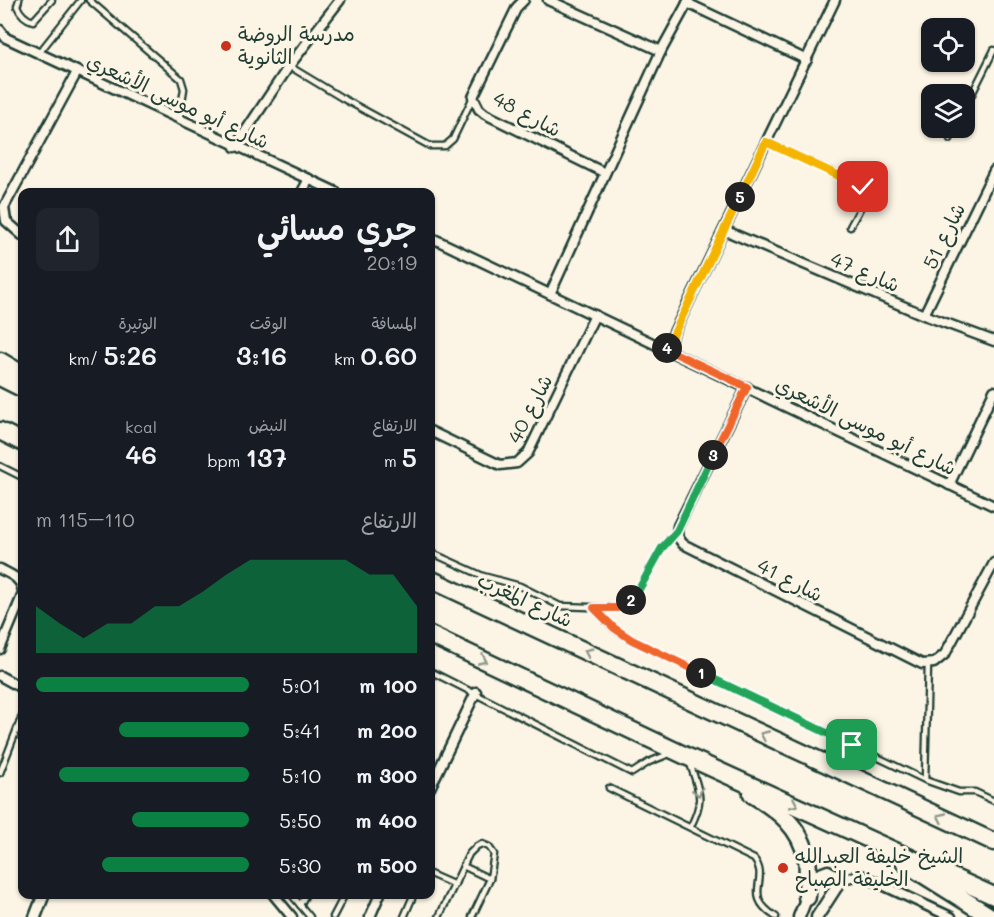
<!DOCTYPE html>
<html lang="ar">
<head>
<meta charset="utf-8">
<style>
	:root { --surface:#171b24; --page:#20242c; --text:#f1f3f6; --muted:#9ea1a6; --accent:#0b8043 }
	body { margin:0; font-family:Mali,"Playpen Sans Arabic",sans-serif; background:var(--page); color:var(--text); direction:rtl; height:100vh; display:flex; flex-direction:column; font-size:22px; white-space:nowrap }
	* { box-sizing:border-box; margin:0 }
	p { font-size:20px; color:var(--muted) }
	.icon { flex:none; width:33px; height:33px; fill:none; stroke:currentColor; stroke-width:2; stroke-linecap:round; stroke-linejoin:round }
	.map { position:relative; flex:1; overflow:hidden; direction:ltr }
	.side { position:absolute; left:18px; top:188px; width:417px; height:711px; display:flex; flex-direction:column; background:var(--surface); border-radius:12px; box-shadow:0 2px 4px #0004; direction:rtl }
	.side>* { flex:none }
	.fabs { position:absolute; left:921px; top:18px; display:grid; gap:12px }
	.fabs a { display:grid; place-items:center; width:54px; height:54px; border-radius:12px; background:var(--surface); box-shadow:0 2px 4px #0004; font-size:30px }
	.pin { position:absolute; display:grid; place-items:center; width:51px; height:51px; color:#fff; margin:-26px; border-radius:12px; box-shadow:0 3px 9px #0006 }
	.km { position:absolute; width:30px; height:30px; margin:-15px; border-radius:50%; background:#222; color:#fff; font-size:16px; line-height:30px; text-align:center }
	.round { display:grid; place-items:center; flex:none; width:63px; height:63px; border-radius:12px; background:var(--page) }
	.headline { display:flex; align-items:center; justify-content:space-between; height:102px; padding:0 18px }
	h1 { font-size:33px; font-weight:600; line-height:45px }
	.metrics { display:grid; grid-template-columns:repeat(3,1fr); gap:9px; height:102px; padding:6px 18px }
	.metrics div { display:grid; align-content:center }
	.metrics b { font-size:26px; font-weight:600 }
	.metrics small { font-size:16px; font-weight:400 }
	.metrics p { font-size:16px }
	.chart { height:168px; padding:12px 18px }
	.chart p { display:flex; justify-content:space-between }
	.chart svg { width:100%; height:108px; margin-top:6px; fill:var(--accent); opacity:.7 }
	ul { padding:0 18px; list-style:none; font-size:20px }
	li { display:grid; grid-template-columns:96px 72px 1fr; align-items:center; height:45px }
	li i { height:15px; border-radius:8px; background:var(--accent) }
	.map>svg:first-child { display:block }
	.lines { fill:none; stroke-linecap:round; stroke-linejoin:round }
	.service-casing { stroke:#1f3d34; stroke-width:9 }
	.minor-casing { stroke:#1f3d34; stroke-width:13 }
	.tertiary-casing { stroke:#1f3d34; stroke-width:15 }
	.motorway-casing { stroke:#1f3d34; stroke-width:21 }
	.service { stroke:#fcf5e5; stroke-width:4.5 }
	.minor { stroke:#fcf5e5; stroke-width:8 }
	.tertiary { stroke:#fcf5e5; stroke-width:10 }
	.motorway { stroke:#fcf5e5; stroke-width:16 }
	.oneway { stroke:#8e998c }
	.split-1-casing { stroke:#fff; stroke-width:12 }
	.split-2-casing { stroke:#fff; stroke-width:12 }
	.split-3-casing { stroke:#fff; stroke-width:12 }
	.split-4-casing { stroke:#fff; stroke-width:12 }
	.split-5-casing { stroke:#fff; stroke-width:12 }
	.split-6-casing { stroke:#fff; stroke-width:12 }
	.split-1 { stroke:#22a559; stroke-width:8 }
	.split-2 { stroke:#f0652b; stroke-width:8 }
	.split-3 { stroke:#22a559; stroke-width:8 }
	.split-4 { stroke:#f0652b; stroke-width:8 }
	.split-5 { stroke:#f5b400; stroke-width:8 }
	.split-6 { stroke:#f5b400; stroke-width:8 }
	.poi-dot { fill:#c8321e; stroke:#fcf5e5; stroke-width:2 }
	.labels { text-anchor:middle; stroke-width:6; stroke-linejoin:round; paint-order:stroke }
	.poi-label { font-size:20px; fill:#1f3d34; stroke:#fcf5e5; text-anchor:start }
	.street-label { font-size:20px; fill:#1f3d34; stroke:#fcf5e5 }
</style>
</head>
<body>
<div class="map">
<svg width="994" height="917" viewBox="0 0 994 917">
	<rect width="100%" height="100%" fill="#fcf5e5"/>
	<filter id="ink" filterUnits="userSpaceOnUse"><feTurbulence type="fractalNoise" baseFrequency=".0167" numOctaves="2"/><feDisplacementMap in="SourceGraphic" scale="12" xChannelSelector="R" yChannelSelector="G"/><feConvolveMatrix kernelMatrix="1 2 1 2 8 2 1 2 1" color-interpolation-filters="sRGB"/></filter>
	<g filter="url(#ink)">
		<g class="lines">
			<defs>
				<g id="service">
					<path d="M19,0L17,6C20,13 26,19 33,21L52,0"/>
					<path d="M89,0L181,79L184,89L179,120"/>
					<path d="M39,53L81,0"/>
					<path d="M289,66L342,98L430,146H445L453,139L473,97"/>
					<path d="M964,110L994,50"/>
					<path d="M950,139L956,128"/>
					<path d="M766,142L861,185C870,198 856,214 850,227"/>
					<path d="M0,466L22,477"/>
					<path d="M430,552L483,576L520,586L560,606L617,608L630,601L638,591L662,548L677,531"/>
					<path d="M594,608L614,629L632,640L925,780L959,792H975L994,801"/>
					<path d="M430,671L632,773L649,762L669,754"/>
					<path d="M690,763C699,793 705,797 691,826"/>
					<path d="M0,773L22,716"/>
					<path d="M925,780L928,664"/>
					<path d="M609,788L754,859C771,880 741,895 776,917"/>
					<path d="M463,866L490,879L472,917"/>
					<path d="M430,874L455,885"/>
					<path d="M291,894L310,917"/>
					<path d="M300,905L306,894"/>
					<path d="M333,917L345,894"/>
					<path d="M404,917L414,894"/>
					<path d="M439,917L469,854L477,846L482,844L489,847L494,854L490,879"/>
				</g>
				<g id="minor">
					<path d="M524,0L517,7L473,97L479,109L485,114L605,173"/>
					<path d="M548,0L661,51"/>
					<path d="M687,3L807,60"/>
					<path d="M0,30L6,38L336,192"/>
					<path d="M235,147L289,66L340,0"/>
					<path d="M302,192L309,179"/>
					<path d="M724,230L924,315L994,341"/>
					<path d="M22,235L6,221L4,207L77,72"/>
					<path d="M430,237L994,506"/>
					<path d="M550,294L661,51L689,0"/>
					<path d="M924,315L994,171"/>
					<path d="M666,349L835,0"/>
					<path d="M747,387L678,526C676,534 678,538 683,544L922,664L934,663L945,654L994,563"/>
					<path d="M430,431L500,465L517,463L528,453L595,315"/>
					<path d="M949,485L994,391"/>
					<path d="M0,569C9,574 20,577 22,588"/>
					<path d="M0,649L22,596"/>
					<path d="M0,676L22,688"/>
					<path d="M430,788L476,692"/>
					<path d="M837,880L861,875L951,917"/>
					<path d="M273,894L292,917"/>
					<path d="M370,917L380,894"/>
				</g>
				<g id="tertiary">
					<path d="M35,917L44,894"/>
					<path d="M799,917L815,876L828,871L835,875L837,886L817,917"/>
				</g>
				<g id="motorway">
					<path d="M0,361L22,374"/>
					<path d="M0,377L22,388"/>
					<path d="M0,431L22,442"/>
					<path d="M430,579L994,842"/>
					<path d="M430,635L688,757L994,896"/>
					<path d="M752,794C778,810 801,827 807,859C809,871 807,885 807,897"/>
					<path d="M905,863L991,917"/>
				</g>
			</defs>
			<use href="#service" class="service-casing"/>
			<use href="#minor" class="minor-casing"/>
			<use href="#tertiary" class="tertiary-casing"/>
			<use href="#motorway" class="motorway-casing"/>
			<use href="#service" class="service"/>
			<use href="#minor" class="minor"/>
			<use href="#tertiary" class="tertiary"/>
			<use href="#motorway" class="motorway"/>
		</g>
		<defs><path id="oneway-chevron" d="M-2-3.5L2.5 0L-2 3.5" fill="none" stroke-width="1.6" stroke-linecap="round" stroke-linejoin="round" transform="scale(1.5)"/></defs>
		<g class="oneway">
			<use href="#oneway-chevron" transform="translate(588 652) rotate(-155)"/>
			<use href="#oneway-chevron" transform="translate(483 660) rotate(25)"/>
			<use href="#oneway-chevron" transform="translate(764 735) rotate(-155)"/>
			<use href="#oneway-chevron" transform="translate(698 792) rotate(77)"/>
			<use href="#oneway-chevron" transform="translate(794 804) rotate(24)"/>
			<use href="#oneway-chevron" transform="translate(941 817) rotate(-155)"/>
		</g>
	</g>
	<g class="lines" filter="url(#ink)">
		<defs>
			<path id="split-1" d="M701,673L852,745"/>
			<path id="split-2" d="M631,600L617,608H594L614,628L632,640L701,673"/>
			<path id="split-3" d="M631,600L638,591L662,548L677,531L713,455"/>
			<path id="split-4" d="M667,348L666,349L747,387L713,455"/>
			<path id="split-5" d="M667,348L740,197"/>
			<path id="split-6" d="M740,197L766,142L863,187"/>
		</defs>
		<use href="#split-1" class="split-1-casing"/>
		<use href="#split-2" class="split-2-casing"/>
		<use href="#split-3" class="split-3-casing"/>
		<use href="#split-4" class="split-4-casing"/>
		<use href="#split-5" class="split-5-casing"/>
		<use href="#split-6" class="split-6-casing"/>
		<use href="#split-1" class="split-1"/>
		<use href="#split-2" class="split-2"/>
		<use href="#split-3" class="split-3"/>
		<use href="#split-4" class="split-4"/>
		<use href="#split-5" class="split-5"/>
		<use href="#split-6" class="split-6"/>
	</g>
	<g class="poi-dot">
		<circle cx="226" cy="46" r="6"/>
		<circle cx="783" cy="868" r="6"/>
	</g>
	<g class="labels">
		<g class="poi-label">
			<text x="238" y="41">مدرسة الروضة<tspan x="238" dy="23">الثانوية</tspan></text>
			<text x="795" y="863">الشيخ خليفة العبدالله<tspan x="795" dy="23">الخليفة الصباح</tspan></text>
		</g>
		<g class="street-label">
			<text transform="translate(178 101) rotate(25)" y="7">شارع أبو موسى الأشعري</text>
			<text transform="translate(527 114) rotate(28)" y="7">شارع 48</text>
			<text transform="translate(944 236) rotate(-64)" y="7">شارع 51</text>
			<text transform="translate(865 272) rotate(23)" y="7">شارع 47</text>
			<text transform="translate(530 409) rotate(-63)" y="7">شارع 40</text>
			<text transform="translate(866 426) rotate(26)" y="7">شارع أبو موسى الأشعري</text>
			<text transform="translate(790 580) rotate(27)" y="7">شارع 41</text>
			<text transform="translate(525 600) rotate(25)" y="7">شارع المغرب</text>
		</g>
	</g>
</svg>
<div class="fabs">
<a><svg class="icon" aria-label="locate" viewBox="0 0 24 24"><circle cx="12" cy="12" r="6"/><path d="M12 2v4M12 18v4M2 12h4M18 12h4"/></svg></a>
<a><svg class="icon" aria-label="layers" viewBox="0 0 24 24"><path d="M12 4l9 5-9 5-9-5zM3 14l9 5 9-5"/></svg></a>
</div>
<div class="pin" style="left:852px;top:745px;background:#1e9e55"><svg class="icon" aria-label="arrive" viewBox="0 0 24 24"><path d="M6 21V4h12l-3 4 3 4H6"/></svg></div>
<div class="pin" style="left:863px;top:187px;background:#d93025"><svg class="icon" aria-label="check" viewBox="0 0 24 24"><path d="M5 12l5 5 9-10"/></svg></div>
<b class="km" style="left:701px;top:673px">1</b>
<b class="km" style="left:631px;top:600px">2</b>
<b class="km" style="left:713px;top:455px">3</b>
<b class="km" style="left:667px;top:348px">4</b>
<b class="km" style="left:740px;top:197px">5</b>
<section class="side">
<div class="headline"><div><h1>جري مسائي</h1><p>20:19</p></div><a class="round"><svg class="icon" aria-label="share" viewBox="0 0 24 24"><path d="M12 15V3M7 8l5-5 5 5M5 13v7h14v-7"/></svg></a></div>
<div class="metrics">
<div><p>المسافة</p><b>0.60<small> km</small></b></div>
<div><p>الوقت</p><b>3:16</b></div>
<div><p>الوتيرة</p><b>5:26<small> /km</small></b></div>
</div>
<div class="metrics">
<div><p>الارتفاع</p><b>5<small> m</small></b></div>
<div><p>النبض</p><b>137<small> bpm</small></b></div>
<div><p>kcal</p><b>46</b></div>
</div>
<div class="chart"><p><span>الارتفاع</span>110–115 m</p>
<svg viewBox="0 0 160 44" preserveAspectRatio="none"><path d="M0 44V25L10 32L20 38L30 32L40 32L50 25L60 25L70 19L80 12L90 6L100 6L110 6L120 6L130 6L140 12L150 12L160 25V44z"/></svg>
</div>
<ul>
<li><b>100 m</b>5:01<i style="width:100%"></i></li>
<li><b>200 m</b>5:41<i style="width:61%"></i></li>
<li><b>300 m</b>5:10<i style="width:89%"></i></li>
<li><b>400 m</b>5:50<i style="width:55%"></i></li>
<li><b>500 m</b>5:30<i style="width:69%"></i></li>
</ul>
</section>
</div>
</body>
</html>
